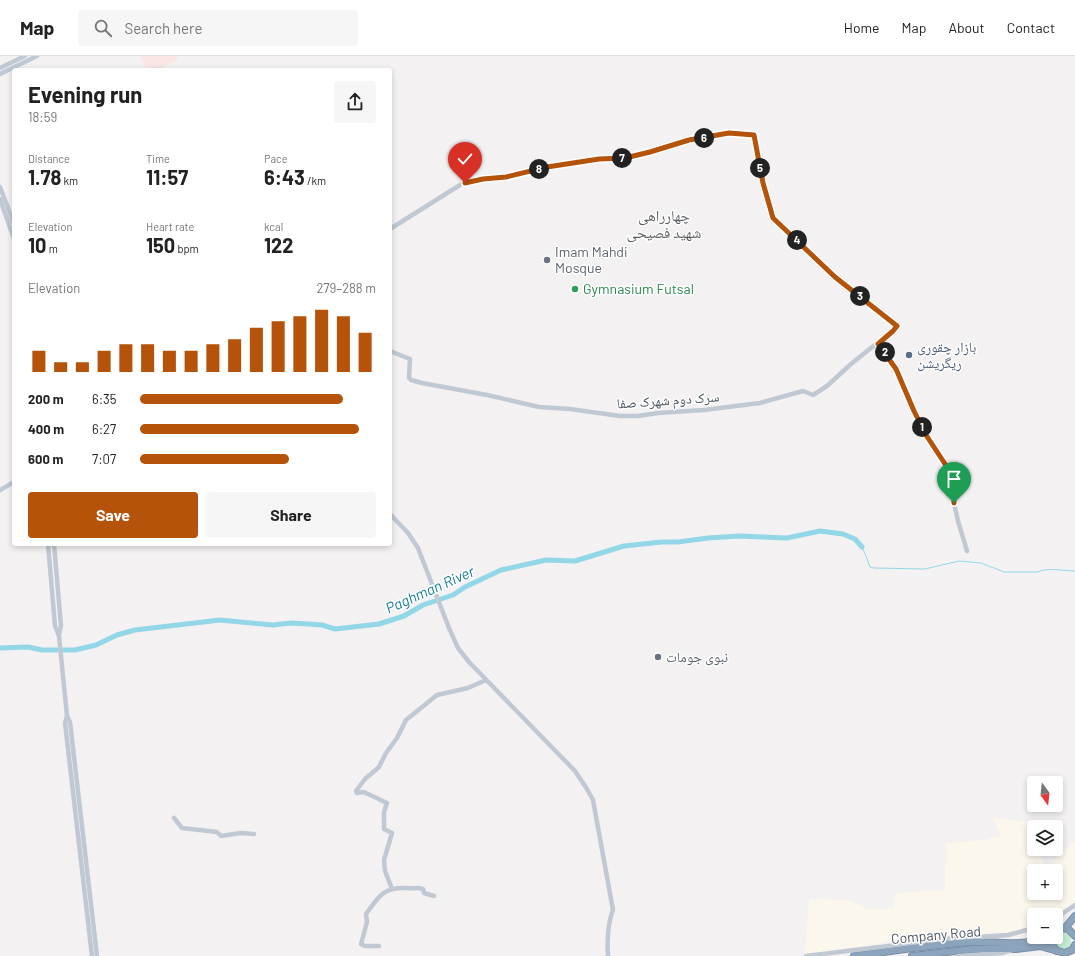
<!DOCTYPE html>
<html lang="en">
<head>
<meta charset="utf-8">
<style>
	:root { --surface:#fff; --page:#f6f6f6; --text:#222; --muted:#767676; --line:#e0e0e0; --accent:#b45309 }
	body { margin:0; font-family:Barlow,"Noto Naskh Arabic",sans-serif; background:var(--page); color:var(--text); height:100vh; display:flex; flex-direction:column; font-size:15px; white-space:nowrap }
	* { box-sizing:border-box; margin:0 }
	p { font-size:13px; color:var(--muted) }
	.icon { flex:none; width:22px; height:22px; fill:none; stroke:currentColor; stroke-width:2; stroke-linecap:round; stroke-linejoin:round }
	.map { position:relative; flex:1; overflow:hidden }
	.side { position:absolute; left:12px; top:12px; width:380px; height:478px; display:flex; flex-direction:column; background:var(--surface); border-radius:4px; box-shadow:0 2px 6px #0003 }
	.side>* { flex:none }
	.needle { width:26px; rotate:165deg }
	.controls { position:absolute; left:1027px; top:720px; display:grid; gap:8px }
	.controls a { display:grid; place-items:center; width:36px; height:36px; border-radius:4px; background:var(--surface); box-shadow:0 2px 6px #0003; font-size:20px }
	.pin { position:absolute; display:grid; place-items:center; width:34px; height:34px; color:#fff; margin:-41px -17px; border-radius:50% 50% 50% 0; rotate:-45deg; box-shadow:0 0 4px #0007 }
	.pin .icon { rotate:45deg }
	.km { position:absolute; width:20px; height:20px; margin:-10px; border-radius:50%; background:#222; color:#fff; font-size:11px; line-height:20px; text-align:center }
	.round { display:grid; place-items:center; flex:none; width:42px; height:42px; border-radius:4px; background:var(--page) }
	.summary { display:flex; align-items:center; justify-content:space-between; height:68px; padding:0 16px }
	h1 { font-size:22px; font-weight:700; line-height:30px }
	.stats { display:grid; grid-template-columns:repeat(3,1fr); gap:6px; height:68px; padding:4px 16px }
	.stats div { display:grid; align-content:center }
	.stats b { font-size:20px; font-weight:700 }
	.stats small { font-size:11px; font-weight:400 }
	.stats p { font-size:11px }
	.chart { height:112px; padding:8px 16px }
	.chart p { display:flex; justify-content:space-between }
	.chart svg { width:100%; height:72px; margin-top:4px; stroke:var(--accent); stroke-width:6 }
	.action { display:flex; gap:8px; margin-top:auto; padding:8px 16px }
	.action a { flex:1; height:46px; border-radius:4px; background:var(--accent); color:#fff; font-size:16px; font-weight:700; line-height:46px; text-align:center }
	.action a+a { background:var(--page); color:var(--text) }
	ul { padding:0 16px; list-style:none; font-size:13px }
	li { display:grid; grid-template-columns:64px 48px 1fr; align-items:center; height:30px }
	li i { height:10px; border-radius:5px; background:var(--accent) }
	header { display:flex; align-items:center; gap:24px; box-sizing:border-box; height:56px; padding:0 20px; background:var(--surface); border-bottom:1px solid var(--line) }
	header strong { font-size:19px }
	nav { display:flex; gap:22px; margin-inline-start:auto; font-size:14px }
	.search { width:280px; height:36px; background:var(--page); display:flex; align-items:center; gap:10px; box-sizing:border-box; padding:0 14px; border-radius:4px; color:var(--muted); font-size:15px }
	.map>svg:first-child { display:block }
	.commercial { fill:#fcf7ec; fill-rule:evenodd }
	.medical { fill:#fae6e4 }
	.green { fill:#c3edd3 }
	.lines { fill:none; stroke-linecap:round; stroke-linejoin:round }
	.stream { stroke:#92d7e8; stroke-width:1 }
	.river { stroke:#92d7e8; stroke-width:5 }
	.highway-casing { stroke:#778fa8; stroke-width:8 }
	.secondary { stroke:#c0c9d3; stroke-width:4.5 }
	.highway { stroke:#8ca4bc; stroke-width:6 }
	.route-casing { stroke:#fff; stroke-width:8 }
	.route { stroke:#b45309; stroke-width:5 }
	.worship-dot { fill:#6b7280; stroke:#fff; stroke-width:1.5 }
	.leisure-dot { fill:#2e9e5b; stroke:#fff; stroke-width:1.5 }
	.service-dot { fill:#5c6f8a; stroke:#fff; stroke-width:1.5 }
	.labels { text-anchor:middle; stroke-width:3; stroke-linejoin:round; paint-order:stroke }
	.worship-label { font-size:14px; fill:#5b616d; stroke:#fff; text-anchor:start }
	.leisure-label { font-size:14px; fill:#27864d; stroke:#fff; text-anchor:start }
	.service-label { font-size:14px; fill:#4e5e75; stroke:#fff; text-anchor:start }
	.street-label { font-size:14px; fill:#4a545d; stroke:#fff }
	.neighbourhood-label { font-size:15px; fill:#5e6165; stroke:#fff }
	.water-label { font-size:15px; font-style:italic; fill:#147d97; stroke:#fff }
</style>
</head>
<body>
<header>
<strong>Map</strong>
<div class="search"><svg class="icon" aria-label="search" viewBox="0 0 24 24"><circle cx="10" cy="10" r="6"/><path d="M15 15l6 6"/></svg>Search here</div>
<nav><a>Home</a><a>Map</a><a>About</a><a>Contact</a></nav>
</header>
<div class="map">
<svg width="1075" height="900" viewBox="0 0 1075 900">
	<rect width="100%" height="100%" fill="#f3f1f1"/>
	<path class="commercial" d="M993,762L1020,765H1033L1027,773L1034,789V793H1036L1046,811L1075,785V846L1055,859H1034V871L1023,877L937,879L848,892L813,900H805L809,843L850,844L867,853H893L895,837L945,834L946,787L984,784L1001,780ZM1034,815H1056V837H1034Z"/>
	<path class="medical" d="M141,0H176L178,3L158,14H147Z"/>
	<circle class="green" cx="1063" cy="885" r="8"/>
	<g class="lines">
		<path class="stream" d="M862,491L866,500L870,511L874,512L925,513L959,505L981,507L1004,516H1037C1049,511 1062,515 1075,515"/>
		<path class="river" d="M0,592L28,591L42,594H75L96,589L117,579L135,574L220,564L273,569L291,567L309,568L322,569L335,573L379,568L404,560L423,549L453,539L465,531L501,514L546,504L575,505L624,490L662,486H678L708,482L739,480L787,482L820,475L843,478L855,483L862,491"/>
		<defs>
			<g id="highway">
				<path d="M1065,872L1075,860"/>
				<path d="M1056,875L1061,872L1068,873L1075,880"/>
				<path d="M1051,881L1052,889L1057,895"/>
				<path d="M854,900C893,895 934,888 973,886C997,885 1020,892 1043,881"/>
				<path d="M912,900L974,893H1016L1040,890L1065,897L1072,894L1075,889"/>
			</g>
		</defs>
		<use href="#highway" class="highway-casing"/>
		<g class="secondary">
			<path d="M0,12L25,0"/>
			<path d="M0,18L37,0"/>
			<path d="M0,131L14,168"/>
			<path d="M0,143L14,183"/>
			<path d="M390,173L460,129L470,125L506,121L547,111L599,103L625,102L662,93L689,84L724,78L729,77L754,79L763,127L773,162L835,221L897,271L851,308L827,330L813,339L803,335L760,347L704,354L658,357L638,360H620L570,353L539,351L487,339L422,327L411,324L409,322L410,303L390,295"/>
			<path d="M878,288L896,313L914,355L926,379L951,417L953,426L954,447L958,465L967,495"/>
			<path d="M0,434L14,426"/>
			<path d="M390,458L408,477L418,492L449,572L458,592L469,606L575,715L587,733L593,744L613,854C607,869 607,884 608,900"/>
			<path d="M48,488L55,570L59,580L67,660L70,666L97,900"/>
			<path d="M54,488L61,570L59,578"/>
			<path d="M67,660L65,667L92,900"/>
			<path d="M174,762L182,772L217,776L221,780L241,777L254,778"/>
			<path d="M392,833L385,815L384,804L392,777L384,773V756L387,747L364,736L357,737L356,735L365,723L379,711L386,697L397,682L406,664L437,639L468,632L486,624"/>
			<path d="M1056,862L1075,849"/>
			<path d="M379,890H365L361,888L367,866L366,858C379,840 383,831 407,832C413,833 418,831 423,833L424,837L434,840"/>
			<path d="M806,900L946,883L1008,879L1034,872"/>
			<path d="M958,900L1002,897L1012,894"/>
		</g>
		<use href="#highway" class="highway"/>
	</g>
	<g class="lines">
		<defs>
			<path id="route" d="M465,127L483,123L506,121L547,111L599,103L625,102L650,96L689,84L729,77L754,79L763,127L773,162L835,221L897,270L893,275L878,288L896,313L914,355L926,379L951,417L953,426L954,447"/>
		</defs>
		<use href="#route" class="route-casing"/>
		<use href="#route" class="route"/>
	</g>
	<g class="worship-dot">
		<circle cx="547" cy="204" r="4"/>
		<circle cx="658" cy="601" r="4"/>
	</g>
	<circle class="leisure-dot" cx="575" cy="233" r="4"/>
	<circle class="service-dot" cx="909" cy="299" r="4"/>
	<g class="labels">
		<g class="worship-label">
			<text x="555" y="201">Imam Mahdi<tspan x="555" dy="16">Mosque</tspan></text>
			<text x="666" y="606">نبوی جومات</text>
		</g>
		<g class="leisure-label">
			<text x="583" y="238">Gymnasium Futsal</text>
		</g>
		<g class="service-label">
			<text x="917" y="296">بازار چقوری<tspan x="917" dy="16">ریگریشن</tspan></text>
		</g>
		<g class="street-label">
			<text transform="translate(668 344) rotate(-4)" y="5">سرک دوم شهرک صفا</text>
			<text transform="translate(936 879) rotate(-5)" y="5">Company Road</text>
		</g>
		<g class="neighbourhood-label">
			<text x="664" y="165">چهارراهی<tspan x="664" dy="17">شهید فصیحی</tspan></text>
		</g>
		<g class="water-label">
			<text transform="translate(430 534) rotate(-24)" y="5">Paghman River</text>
		</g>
	</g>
</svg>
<div class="controls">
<a><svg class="needle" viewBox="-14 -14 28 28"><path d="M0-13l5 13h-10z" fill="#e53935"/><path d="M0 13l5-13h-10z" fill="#767676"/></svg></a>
<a><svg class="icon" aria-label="layers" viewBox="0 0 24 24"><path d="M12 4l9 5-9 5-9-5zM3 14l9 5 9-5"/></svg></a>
<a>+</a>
<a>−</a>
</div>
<div class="pin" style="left:954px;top:447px;background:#1e9e55"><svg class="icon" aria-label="arrive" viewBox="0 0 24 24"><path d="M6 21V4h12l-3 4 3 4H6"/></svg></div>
<div class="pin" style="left:465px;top:127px;background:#d93025"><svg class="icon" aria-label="check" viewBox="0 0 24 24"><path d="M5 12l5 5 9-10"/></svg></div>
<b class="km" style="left:922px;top:371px">1</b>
<b class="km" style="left:885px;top:296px">2</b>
<b class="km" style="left:860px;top:240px">3</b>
<b class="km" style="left:797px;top:184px">4</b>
<b class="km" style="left:760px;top:112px">5</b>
<b class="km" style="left:704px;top:82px">6</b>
<b class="km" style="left:622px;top:102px">7</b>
<b class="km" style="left:539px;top:113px">8</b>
<section class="side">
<div class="summary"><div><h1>Evening run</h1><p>18:59</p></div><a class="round"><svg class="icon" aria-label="share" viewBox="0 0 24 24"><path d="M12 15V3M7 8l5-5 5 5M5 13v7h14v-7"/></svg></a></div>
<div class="stats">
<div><p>Distance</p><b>1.78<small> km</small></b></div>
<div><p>Time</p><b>11:57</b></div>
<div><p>Pace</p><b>6:43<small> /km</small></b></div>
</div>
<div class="stats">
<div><p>Elevation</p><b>10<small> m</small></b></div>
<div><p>Heart rate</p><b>150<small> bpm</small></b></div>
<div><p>kcal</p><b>122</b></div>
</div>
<div class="chart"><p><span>Elevation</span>279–288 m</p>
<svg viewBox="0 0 160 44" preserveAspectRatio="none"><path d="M5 44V31M15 44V38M25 44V38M35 44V31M45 44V27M55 44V27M65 44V31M75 44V31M85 44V27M95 44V24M105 44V17M115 44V13M125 44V10M135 44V6M145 44V10M155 44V20"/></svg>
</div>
<ul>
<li><b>200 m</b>6:35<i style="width:86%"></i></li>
<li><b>400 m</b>6:27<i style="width:93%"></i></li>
<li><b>600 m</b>7:07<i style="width:63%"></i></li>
</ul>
<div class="action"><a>Save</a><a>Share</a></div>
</section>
</div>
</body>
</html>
